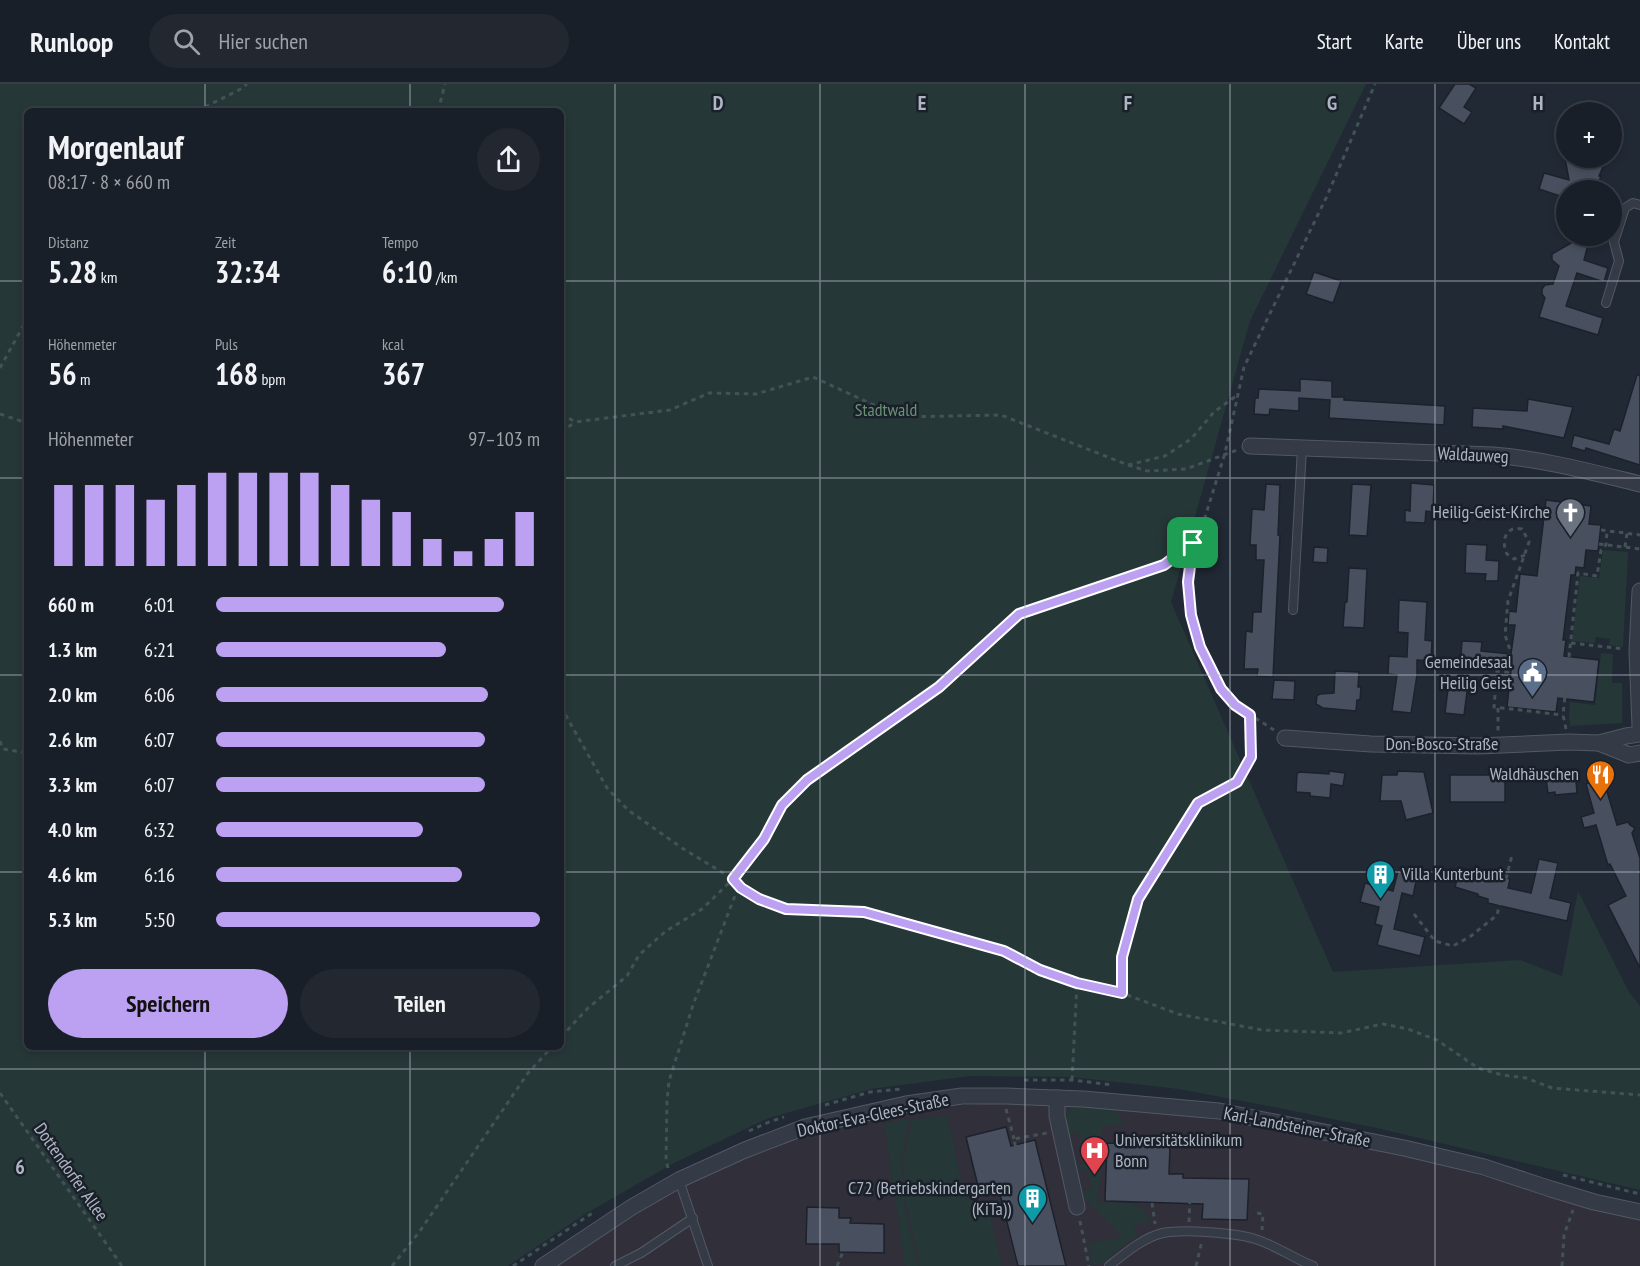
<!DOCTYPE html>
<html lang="de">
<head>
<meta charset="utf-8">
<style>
	:root { --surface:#191f28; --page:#222730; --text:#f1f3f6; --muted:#9fa2a8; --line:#373d45; --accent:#bca0f2 }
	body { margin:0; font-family:"PT Sans Narrow",sans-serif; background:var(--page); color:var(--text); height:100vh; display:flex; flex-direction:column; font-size:22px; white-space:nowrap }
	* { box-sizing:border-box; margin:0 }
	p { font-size:20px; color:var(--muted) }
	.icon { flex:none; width:33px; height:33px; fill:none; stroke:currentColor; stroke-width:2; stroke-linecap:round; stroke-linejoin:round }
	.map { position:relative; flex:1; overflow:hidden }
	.drawer { position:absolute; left:24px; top:24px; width:540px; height:942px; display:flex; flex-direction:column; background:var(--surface); border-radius:9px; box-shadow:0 3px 9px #0003,0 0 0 2px var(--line) }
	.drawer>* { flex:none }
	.fabs { position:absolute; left:1556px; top:18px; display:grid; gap:12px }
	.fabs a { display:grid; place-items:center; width:66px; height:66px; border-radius:50%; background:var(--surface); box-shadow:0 3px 9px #0003,0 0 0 2px var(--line); font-size:30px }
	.pin { position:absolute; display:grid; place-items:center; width:51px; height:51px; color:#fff; margin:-26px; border-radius:12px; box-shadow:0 3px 9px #0006 }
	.round { display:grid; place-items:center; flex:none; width:63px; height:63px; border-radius:32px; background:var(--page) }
	.headline { display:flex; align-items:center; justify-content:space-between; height:102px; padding:0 24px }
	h1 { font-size:33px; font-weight:700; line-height:45px }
	.metrics { display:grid; grid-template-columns:repeat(3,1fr); gap:9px; height:102px; padding:6px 24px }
	.metrics div { display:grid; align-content:center }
	.metrics b { font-size:30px; font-weight:700 }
	.metrics small { font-size:16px; font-weight:400 }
	.metrics p { font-size:16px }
	.chart { height:168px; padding:12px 24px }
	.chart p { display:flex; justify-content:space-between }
	.chart svg { width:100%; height:108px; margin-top:6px; stroke:var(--accent); stroke-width:6 }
	.button { display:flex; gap:12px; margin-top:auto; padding:12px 24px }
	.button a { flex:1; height:69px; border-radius:36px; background:var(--accent); color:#111; font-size:24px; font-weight:700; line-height:69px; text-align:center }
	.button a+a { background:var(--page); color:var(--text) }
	ul { padding:0 24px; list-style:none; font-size:20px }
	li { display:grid; grid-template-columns:96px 72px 1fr; align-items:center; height:45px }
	li i { height:15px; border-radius:8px; background:var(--accent) }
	header { display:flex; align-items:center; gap:36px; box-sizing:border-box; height:84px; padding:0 30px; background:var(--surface); border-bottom:2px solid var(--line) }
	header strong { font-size:28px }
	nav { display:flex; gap:33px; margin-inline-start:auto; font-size:21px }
	.search { width:420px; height:54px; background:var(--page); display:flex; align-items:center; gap:15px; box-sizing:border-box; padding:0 21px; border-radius:33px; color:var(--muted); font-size:22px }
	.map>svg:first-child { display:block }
	.medical { fill:#312f3a }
	.green { fill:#263738; fill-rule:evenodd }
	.building { fill:#48505f; stroke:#1c222c; stroke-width:1.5 }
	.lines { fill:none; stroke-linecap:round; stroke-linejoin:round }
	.lane-casing { stroke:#525964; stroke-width:10 }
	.street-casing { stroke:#525964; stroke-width:17 }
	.path { stroke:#435256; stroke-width:3; stroke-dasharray:4.5 4.5; stroke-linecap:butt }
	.lane { stroke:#353b46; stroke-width:8 }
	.street { stroke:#353b46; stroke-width:15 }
	.route-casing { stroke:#fff; stroke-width:12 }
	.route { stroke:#bca0f2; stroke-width:8 }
	.grid { fill:none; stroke:#afb6c3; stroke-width:1.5; stroke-opacity:0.55 }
	.labels { text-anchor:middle; stroke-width:5; stroke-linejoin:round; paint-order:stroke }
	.park-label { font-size:18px; fill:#699174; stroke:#1a202a }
	.street-label { font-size:18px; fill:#afb6c3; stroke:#1a202a }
	.poi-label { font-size:18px; fill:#afb6c3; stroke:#1a202a; text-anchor:end }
	.grid-label { font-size:20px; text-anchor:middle; font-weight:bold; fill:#afb6c3; stroke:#1a202a; stroke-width:5; stroke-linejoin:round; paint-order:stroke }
</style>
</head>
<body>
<header>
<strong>Runloop</strong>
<div class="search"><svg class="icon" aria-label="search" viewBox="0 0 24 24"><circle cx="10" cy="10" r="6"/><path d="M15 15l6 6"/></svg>Hier suchen</div>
<nav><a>Start</a><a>Karte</a><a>Über uns</a><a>Kontakt</a></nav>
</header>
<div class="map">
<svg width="1640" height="1182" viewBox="0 0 1640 1182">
	<rect width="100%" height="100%" fill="#212935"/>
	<path class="medical" d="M1005,1019L1096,1023L1187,1031L1282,1046L1403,1070L1551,1111L1616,1131L1640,1136V1182H555L665,1112L747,1072L806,1049L906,1024Z"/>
	<g class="green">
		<path d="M0,0H1366L1250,237L1171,518L1333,888L1520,876L1562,892L1578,807L1629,908L1640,922V1106L1381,1045L1284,1025L1179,1005L1072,993L970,992L871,1005L769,1034L674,1079L585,1130L508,1182H0ZM27,27H561V963H27Z"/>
		<path d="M1603,466L1628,468L1623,563L1609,561L1610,555L1596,553L1595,559L1572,557L1580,492L1599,494Z"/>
		<path d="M1601,569L1613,570L1612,599H1622V639L1570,642L1569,631L1570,618L1595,621Z"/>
		<path d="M1075,1022C1091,1023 1123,1019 1123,1042H1102V1055H1087V1075H1100V1078L1094,1079V1084H1099V1089H1101L1096,1118C1121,1120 1148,1113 1153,1145L1149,1136L1134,1142L1138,1152C1121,1158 1111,1180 1093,1182L1088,1160L1123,1153L1082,1112L1083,1107L1092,1104L1087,1085L1077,1087L1076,1082L1086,1079L1080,1049L1068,1051C1065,1039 1063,1030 1075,1022Z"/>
		<path d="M948,1032L964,1111L973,1109L978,1129L989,1126L1002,1182H920L906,1120L903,1074L913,1035Z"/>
		<path d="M910,1035L901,1074L904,1120L918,1182H905L884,1039Z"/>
	</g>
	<g class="building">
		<path d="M1455,0H1469L1476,4L1464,23L1472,28L1464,40L1439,24Z"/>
		<path d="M1565,74H1607L1599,92H1601L1596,106H1566V114L1539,105L1544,89L1569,96Z"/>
		<path d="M1583,152H1589L1587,156L1589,157L1584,176L1608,184L1604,198L1577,189L1566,222L1603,234L1598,251L1539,233L1545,214L1542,210V205L1545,201L1553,200L1559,182L1552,176V170Z"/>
		<path d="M1314,188L1341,197L1333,219L1306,210Z"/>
		<path d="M1637,291H1640V381L1586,364L1585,367L1571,363L1574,351L1609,360L1614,345L1620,347Z"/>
		<path d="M1300,295L1332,297V313H1344V316L1445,322L1444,341L1329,334L1330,316L1299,314V327L1270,325L1269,331L1254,330L1255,314H1258L1259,305L1300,307Z"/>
		<path d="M1528,315L1573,323L1564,354L1503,342V345L1472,343L1473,324L1527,327Z"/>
		<path d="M1411,399L1434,401L1433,428L1426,427L1425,439L1405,438V426L1410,427Z"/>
		<path d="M1266,400L1280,401L1278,451H1280L1273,593L1257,592L1258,585H1244L1246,547L1252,548L1253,528H1261L1264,476H1256V461H1250L1252,425L1264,426Z"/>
		<path d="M1352,400L1371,401L1367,452L1349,451Z"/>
		<path d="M1546,416L1591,422L1589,440L1601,441L1598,467L1586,466L1584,484L1576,483L1575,491H1571L1563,556H1566L1564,572L1599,576L1594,618L1558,614L1556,628L1507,623L1511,586L1481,583L1480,585L1460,584L1462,557L1482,558L1481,567L1511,570L1515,541H1508L1509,527L1516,528L1520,490L1537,492Z"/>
		<path d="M1466,460L1487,461L1486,476L1499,477L1498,497H1485L1486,490L1465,489Z"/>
		<path d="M1314,463L1328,464L1327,479L1313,478Z"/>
		<path d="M1349,484L1367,485L1364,544L1343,543L1345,518H1347Z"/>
		<path d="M1399,516L1427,518L1425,556L1432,557L1431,577L1417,576V591L1411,629L1392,627L1397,591L1388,590L1389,572L1407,573L1408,549L1398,548Z"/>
		<path d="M1335,587L1359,588L1358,603H1361L1360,616H1357L1356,627L1323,624L1316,620L1317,612L1320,610L1334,609Z"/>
		<path d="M1274,596L1295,597L1294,616L1272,615Z"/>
		<path d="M1449,597L1468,600L1464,631L1445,629Z"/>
		<path d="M1575,685L1577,709L1555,711V708L1548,709L1546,695L1554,694V687Z"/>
		<path d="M1329,687L1345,689L1343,702L1331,700L1330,714L1310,712V709L1296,708L1297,690L1299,688L1329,690Z"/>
		<path d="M1398,687L1424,688L1433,729L1406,736L1401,717H1380L1382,691H1397Z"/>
		<rect x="1450" y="691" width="55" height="27"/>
		<path d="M1603,694L1617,741L1628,738L1630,741L1635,744L1632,749L1640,774V884L1608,821L1626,812L1610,780L1608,781L1596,741L1584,744L1581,733L1594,729L1586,700Z"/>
		<path d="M1539,775L1558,779L1550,814L1571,819L1567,837L1488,819V815L1478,812V810L1455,803L1460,784L1510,795L1508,804L1531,809Z"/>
		<path d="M1398,787L1417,792L1413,812L1402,809L1394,845L1425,853L1420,872L1377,861L1382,842L1375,840L1379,823L1360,818L1365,799L1393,807Z"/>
		<path d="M1006,1043L1011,1062L1035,1056L1066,1182H1018L998,1102L979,1106L966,1053Z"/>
		<path d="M1107,1059L1170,1061L1169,1090H1183V1094L1249,1095L1247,1136L1202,1135L1203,1120L1105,1117Z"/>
		<path d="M807,1123L839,1124V1134H851L850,1139L884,1140V1169L839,1168V1160H806Z"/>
	</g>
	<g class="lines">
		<defs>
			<g id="lane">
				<path d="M1606,219L1619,177L1614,158L1625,124L1633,119L1640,121"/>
				<path d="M1293,526L1302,364"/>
				<path d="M679,1096L708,1182"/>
				<path d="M615,1182L641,1169L693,1134"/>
				<path d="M1109,1182C1124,1170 1144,1153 1163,1149C1182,1145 1237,1149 1255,1155C1275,1161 1293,1174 1313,1182"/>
			</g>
			<g id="street">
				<path d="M1250,362L1493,371C1543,375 1591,388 1640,400"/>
				<path d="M1640,507L1637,567L1640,642"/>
				<path d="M1285,654L1371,660L1478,662L1569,658L1599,659L1626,652L1640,650"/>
				<path d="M1599,659L1629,671L1640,669"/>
				<path d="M1057,1014V1032L1077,1123"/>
				<path d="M543,1182L632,1123L679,1096L745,1066L805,1043L906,1020L962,1012H1006L1083,1015L1219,1027L1404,1064L1484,1083L1551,1105L1594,1118L1640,1128"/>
			</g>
		</defs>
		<use href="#lane" class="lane-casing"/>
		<use href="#street" class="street-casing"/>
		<g class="path">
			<path d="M197,27L239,6L247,0"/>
			<path d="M438,27L445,0"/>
			<path d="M0,284L27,235"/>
			<path d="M0,330L27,339"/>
			<path d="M561,333L566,332L575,338L670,326L709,309L756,310L813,293L900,333L1001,331L1128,381L1147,387L1186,385L1237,366"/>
			<path d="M561,348L574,339"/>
			<path d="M1128,381L1165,372L1191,355L1214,328L1236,312"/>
			<path d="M1601,446L1640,451"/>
			<path d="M1193,459L1188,498L1191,531L1200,563L1221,605L1235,621L1274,646"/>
			<path d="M1599,460L1640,465"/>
			<path d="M1625,463L1627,449"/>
			<path d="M1525,471L1514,475L1507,470C1501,458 1505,441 1522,445L1529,458L1508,517L1505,551L1510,566L1508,588L1497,587L1494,623L1563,631"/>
			<path d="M1571,559L1624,565"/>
			<path d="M1569,573L1578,489L1597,492L1601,466L1606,461L1607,447"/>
			<path d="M561,623L607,704L628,726L682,764L733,795L741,804L759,815L786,825L864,828L1004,867L1040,886L1077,899L1122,909L1178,930L1262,946L1341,949L1383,940L1408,945L1437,956L1478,984L1502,991L1526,994L1552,1004L1640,1011"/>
			<path d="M1498,624V647"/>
			<path d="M1566,645L1563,631L1566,602"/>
			<path d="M0,657L3,665L27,669"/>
			<path d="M1506,795L1512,771"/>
			<path d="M1414,830L1435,857L1453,862L1471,852L1497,831L1501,814"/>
			<path d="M1122,909V873L1138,815L1198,719L1237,698L1251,673L1250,631"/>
			<path d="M561,953L588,924L627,892L639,871L666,847L702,825L733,795L764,755L782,721L807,696L939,603L1019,530L1164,481L1193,459L1202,443L1225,369L1244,283L1327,112L1375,0"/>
			<path d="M1024,996H1072L1113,1001"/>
			<path d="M1072,996L1077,899"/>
			<path d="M0,1009L122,1182"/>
			<path d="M825,1021L870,1008L901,1005"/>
			<path d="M1006,1025L1014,1055"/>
			<path d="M749,1047L769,1038L784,1033"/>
			<path d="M1017,1071L1014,1055L1047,1049"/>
			<path d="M668,1084L666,1076L667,1017L669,997L693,921L736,809L741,804"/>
			<path d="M1563,1091L1640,1110"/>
			<path d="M1152,1119L1155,1140"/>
			<path d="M1257,1129L1263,1130L1262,1146"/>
			<path d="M1080,1137L1089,1182"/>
			<path d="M1189,1138L1190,1113L1203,1114"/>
			<path d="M392,1182L420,1147L528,989L552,963"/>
			<path d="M513,1182L594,1128"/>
			<path d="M837,1182L843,1168"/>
			<path d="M1196,1182L1202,1157"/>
			<path d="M1562,1182L1564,1151L1573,1126"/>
		</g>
		<use href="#lane" class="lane"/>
		<use href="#street" class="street"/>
	</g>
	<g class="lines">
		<defs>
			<path id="route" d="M1193,459L1188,498L1191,531L1200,563L1221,605L1235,621L1250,631L1251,673L1237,698L1198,719L1138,815L1122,873V909L1077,899L1040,886L1004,867L864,828L786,825L759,815L741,804L733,795L764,755L782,721L807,696L939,603L1019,530L1164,481Z"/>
		</defs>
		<use href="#route" class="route-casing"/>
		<use href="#route" class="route"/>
	</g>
	<path class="grid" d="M205,0V27M410,0V27M615,0V1182M820,0V1182M1025,0V1182M1230,0V1182M1435,0V1182M0,197H27M561,197H1640M0,394H27M561,394H1640M0,591H27M561,591H1640M0,788H27M561,788H1640M205,963V1182M410,963V1182M0,985H1640"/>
	<defs>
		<symbol id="church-pin" viewBox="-11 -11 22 30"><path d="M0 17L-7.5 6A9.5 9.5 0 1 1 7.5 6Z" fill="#6b7280" stroke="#1a202a"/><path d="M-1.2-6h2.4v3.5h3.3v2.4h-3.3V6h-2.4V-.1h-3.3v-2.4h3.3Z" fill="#fff"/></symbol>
		<symbol id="civic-pin" viewBox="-11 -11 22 30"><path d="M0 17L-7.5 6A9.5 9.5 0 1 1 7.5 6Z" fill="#5c6f8a" stroke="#1a202a"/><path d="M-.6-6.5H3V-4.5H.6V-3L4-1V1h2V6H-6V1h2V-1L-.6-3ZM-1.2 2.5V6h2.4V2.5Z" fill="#fff"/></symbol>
		<symbol id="restaurant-pin" viewBox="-11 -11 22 30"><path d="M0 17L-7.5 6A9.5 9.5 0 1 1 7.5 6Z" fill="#e8710a" stroke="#1a202a"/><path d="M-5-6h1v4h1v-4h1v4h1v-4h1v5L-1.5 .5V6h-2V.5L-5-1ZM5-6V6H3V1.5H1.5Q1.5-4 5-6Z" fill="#fff"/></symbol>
		<symbol id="building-pin" viewBox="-11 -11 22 30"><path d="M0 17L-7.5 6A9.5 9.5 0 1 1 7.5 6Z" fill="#0f9aa8" stroke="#1a202a"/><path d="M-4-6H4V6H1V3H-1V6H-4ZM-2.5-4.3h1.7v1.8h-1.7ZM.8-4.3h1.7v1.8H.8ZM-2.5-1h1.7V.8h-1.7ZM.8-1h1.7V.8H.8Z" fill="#fff"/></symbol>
		<symbol id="hospital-pin" viewBox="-11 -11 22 30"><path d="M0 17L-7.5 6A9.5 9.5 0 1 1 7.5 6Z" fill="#e0444e" stroke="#1a202a"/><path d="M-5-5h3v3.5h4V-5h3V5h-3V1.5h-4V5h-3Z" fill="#fff"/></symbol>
	</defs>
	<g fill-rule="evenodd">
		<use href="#church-pin" x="1554" y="412" width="33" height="45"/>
		<use href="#civic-pin" x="1516" y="572" width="33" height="45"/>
		<use href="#restaurant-pin" x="1584" y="674" width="33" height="45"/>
		<use href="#building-pin" x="1364" y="774" width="33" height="45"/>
		<use href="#hospital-pin" x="1078" y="1050" width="33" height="45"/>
		<use href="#building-pin" x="1016" y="1098" width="33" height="45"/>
	</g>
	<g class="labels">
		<g class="park-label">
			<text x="886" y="332">Stadtwald</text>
		</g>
		<g class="street-label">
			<text transform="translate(1473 371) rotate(3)" y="6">Waldauweg</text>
			<text x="1442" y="666">Don-Bosco-Straße</text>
			<text transform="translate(873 1031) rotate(-12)" y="6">Doktor-Eva-Glees-Straße</text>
			<text transform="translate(1297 1043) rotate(11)" y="6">Karl-Landsteiner-Straße</text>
			<text transform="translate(71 1088) rotate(55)" y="6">Dottendorfer Allee</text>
		</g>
		<g class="poi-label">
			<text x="1550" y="434">Heilig-Geist-Kirche</text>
			<text x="1512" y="584">Gemeindesaal<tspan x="1512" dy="21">Heilig Geist</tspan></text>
			<text x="1579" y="696">Waldhäuschen</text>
			<text x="1402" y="796" text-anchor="start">Villa Kunterbunt</text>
			<text x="1115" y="1062" text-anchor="start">Universitätsklinikum<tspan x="1115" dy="21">Bonn</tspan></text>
			<text x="1011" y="1110">C72 (Betriebskindergarten<tspan x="1011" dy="21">(KiTa))</tspan></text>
		</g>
	</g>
	<g class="grid-label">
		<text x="718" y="26">D</text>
		<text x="922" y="26">E</text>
		<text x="1128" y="26">F</text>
		<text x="1332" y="26">G</text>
		<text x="1538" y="26">H</text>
		<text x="20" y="1090">6</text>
	</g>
</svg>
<div class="fabs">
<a>+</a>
<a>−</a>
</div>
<div class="pin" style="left:1193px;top:459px;background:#1e9e55"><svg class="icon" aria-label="arrive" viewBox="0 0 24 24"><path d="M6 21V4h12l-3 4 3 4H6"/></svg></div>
<section class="drawer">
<div class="headline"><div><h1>Morgenlauf</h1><p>08:17 · 8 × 660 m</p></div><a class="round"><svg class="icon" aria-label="share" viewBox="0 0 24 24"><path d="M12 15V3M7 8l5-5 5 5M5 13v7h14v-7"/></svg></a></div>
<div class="metrics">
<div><p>Distanz</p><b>5.28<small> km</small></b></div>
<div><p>Zeit</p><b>32:34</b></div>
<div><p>Tempo</p><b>6:10<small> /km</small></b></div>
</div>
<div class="metrics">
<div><p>Höhenmeter</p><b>56<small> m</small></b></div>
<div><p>Puls</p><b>168<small> bpm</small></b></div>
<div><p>kcal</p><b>367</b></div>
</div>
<div class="chart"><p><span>Höhenmeter</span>97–103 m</p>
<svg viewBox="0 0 160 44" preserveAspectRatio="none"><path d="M5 44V11M15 44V11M25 44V11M35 44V17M45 44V11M55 44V6M65 44V6M75 44V6M85 44V6M95 44V11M105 44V17M115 44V22M125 44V33M135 44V38M145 44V33M155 44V22"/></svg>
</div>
<ul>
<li><b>660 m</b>6:01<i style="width:89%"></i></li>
<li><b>1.3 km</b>6:21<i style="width:71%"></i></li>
<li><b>2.0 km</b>6:06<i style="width:84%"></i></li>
<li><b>2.6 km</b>6:07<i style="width:83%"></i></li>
<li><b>3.3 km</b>6:07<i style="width:83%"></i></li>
<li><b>4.0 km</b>6:32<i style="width:64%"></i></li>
<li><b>4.6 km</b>6:16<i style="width:76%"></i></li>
<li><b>5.3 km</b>5:50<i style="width:100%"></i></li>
</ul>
<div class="button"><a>Speichern</a><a>Teilen</a></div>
</section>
</div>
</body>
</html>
